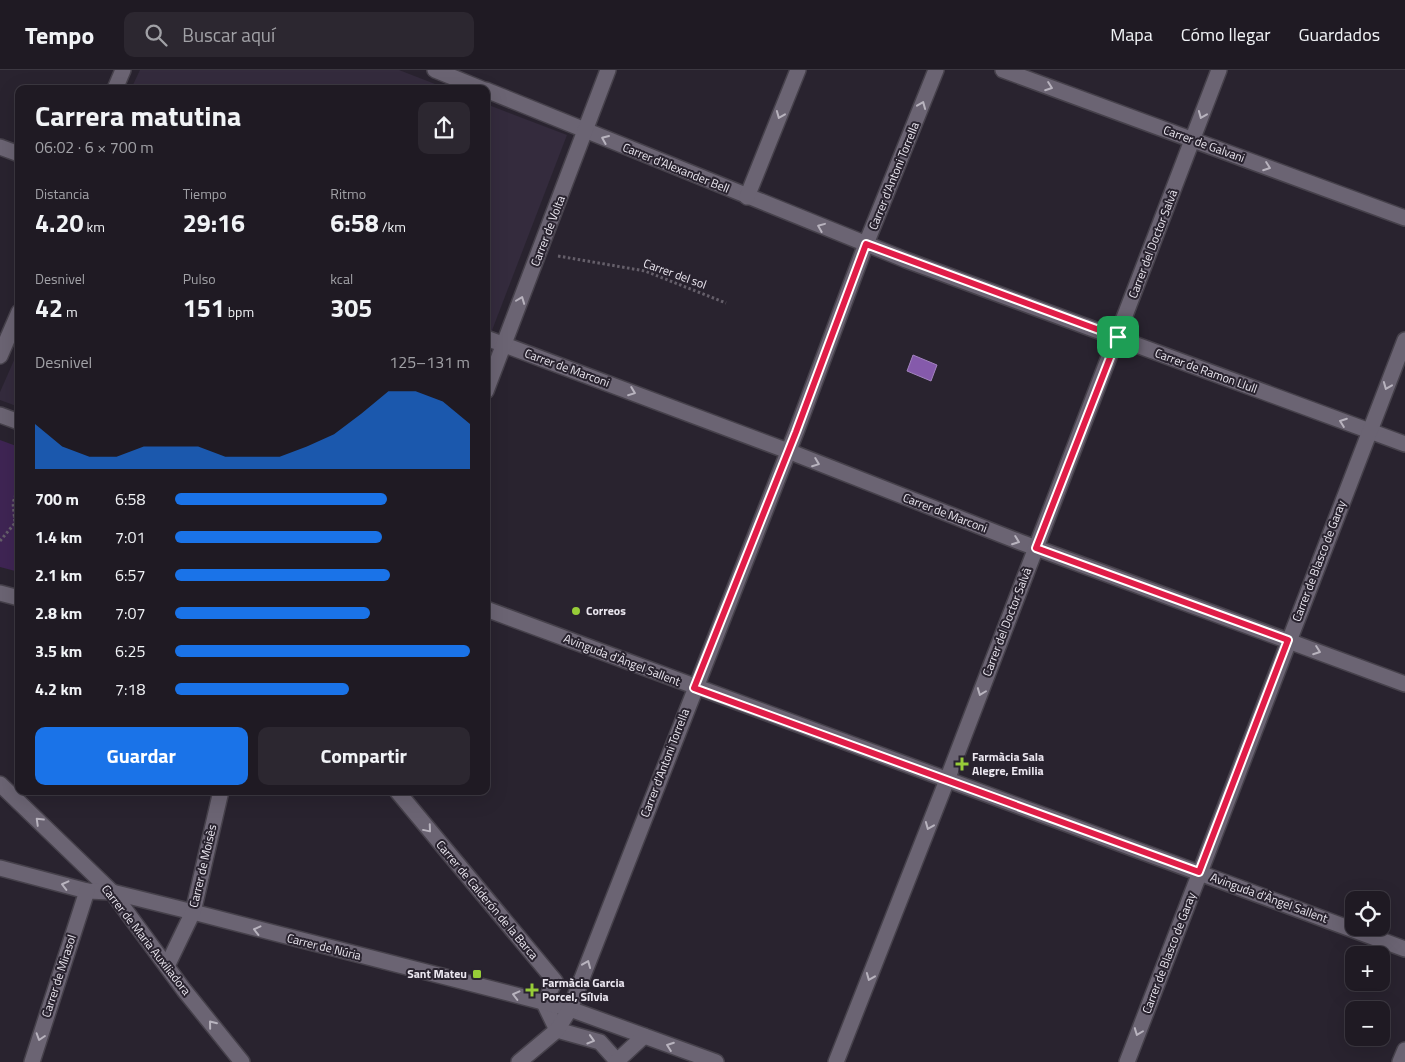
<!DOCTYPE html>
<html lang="es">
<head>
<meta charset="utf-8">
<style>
	:root { --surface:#1f1a23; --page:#2c2730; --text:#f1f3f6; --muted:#a1a1a6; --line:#3c3841; --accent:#1a73e8 }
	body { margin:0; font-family:"Titillium Web",sans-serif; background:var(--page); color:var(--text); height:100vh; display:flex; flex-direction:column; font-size:19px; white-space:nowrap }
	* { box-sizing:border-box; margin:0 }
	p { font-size:16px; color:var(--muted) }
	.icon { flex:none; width:28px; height:28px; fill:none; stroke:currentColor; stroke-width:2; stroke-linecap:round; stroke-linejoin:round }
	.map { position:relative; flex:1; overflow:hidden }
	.side { position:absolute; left:15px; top:15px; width:475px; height:710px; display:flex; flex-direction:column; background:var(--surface); border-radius:10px; box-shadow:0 5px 20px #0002,0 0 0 1px var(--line) }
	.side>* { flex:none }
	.tools { position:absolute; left:1345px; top:821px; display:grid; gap:10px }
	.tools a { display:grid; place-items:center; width:45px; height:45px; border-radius:10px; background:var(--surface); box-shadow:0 5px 20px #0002,0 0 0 1px var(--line); font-size:25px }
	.pin { position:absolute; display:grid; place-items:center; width:42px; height:42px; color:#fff; margin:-21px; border-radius:10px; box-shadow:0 2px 8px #0006 }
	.round { display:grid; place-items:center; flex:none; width:52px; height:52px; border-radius:10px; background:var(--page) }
	.headline { display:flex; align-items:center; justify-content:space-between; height:85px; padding:0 20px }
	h1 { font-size:28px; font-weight:700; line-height:38px }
	.stats { display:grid; grid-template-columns:repeat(3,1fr); gap:8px; height:85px; padding:5px 20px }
	.stats div { display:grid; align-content:center }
	.stats b { font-size:25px; font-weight:700 }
	.stats small { font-size:14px; font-weight:400 }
	.stats p { font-size:14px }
	.chart { height:140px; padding:10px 20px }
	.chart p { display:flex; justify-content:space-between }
	.chart svg { width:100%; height:90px; margin-top:5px; fill:var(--accent); opacity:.7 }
	.action { display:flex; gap:10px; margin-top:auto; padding:10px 20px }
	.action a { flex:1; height:58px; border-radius:10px; background:var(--accent); color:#fff; font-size:20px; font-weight:700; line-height:58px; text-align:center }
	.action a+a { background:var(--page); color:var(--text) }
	ul { padding:0 20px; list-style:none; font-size:16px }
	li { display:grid; grid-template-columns:80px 60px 1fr; align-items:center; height:38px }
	li i { height:12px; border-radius:6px; background:var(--accent) }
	header { display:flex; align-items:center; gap:30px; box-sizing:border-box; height:70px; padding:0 25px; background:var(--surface); border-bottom:1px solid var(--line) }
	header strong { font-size:24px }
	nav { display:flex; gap:28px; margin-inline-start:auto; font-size:18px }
	.search { width:350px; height:45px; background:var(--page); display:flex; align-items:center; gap:12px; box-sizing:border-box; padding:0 18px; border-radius:10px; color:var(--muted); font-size:19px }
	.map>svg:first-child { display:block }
	.built { fill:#342b3d }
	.green { fill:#3f2554 }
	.water { fill:#855aab; stroke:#a484c0 }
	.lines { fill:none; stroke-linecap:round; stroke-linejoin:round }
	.minor-casing { stroke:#46414b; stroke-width:18 }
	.path { stroke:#655f6a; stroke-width:3; stroke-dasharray:2.5 2.5; stroke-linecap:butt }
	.minor { stroke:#6b6473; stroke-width:15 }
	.oneway { stroke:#b8b3be }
	.route-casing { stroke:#fff; stroke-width:10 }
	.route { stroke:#e11d48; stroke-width:6 }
	.poi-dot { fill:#97cc38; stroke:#29232f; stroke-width:2 }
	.labels { text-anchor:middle; stroke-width:4; stroke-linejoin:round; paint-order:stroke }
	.street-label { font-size:12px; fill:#ebe7f0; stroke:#29232f }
	.poi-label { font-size:12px; font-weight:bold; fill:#ebe7f0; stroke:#29232f; text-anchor:start }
</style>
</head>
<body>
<header>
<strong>Tempo</strong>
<div class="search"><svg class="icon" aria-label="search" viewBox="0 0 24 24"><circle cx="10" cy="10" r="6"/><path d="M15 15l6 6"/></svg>Buscar aquí</div>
<nav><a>Mapa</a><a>Cómo llegar</a><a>Guardados</a></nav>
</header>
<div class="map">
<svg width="1405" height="992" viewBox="0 0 1405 992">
	<rect width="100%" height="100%" fill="#29232f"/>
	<g class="built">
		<path d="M140,0H399L448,19H131Z"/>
		<path d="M486,34L567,65L486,276Z"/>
		<path d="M19,279V337L0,330V322Z"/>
	</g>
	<path class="green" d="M0,370L19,377V502L0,497Z"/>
	<path class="water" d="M913,285L937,295L931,311L907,301Z"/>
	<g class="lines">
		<defs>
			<g id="minor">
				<path d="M435,0L482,19"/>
				<path d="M1003,0L1405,148"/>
				<path d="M115,19L123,0"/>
				<path d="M486,20L906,190L1405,374"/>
				<path d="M0,77L19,84"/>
				<path d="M747,127L798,0"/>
				<path d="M486,268L788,381L1020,472L1405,614"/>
				<path d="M0,286L19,242"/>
				<path d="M486,321L608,0"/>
				<path d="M0,345L19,352"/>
				<path d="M0,523L19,528"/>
				<path d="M486,539L1405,879"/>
				<path d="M0,714L112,822L184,920L242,992"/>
				<path d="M397,721L555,911L544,933L557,960L600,972L618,992"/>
				<path d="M0,798L87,821L112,822L193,842L570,939L716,992"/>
				<path d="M167,896L193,842L221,721"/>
				<path d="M617,991L644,966"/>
				<path d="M32,992L87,821"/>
				<path d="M519,992L557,960L570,939L796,362L866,174L936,0"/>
				<path d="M836,992L947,710L1219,0"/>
				<path d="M1127,992L1405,270"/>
				<path d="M1400,992L1405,980"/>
			</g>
		</defs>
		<use href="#minor" class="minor-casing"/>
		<g class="path">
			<path d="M558,186L645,201L726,233"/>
			<path d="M14,446L19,451"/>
			<path d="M0,471L15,453L13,433L19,415"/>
		</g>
		<use href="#minor" class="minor"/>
	</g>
	<defs><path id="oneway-chevron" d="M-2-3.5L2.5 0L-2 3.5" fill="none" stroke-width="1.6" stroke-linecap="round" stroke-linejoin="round" transform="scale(1.25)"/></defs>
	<g class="oneway">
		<use href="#oneway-chevron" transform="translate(1049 17) rotate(20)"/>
		<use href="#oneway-chevron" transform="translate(922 35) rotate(-68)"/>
		<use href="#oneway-chevron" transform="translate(780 45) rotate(112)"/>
		<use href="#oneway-chevron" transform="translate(1202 45) rotate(112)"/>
		<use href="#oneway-chevron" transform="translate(605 69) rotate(-157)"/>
		<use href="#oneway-chevron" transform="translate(1267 97) rotate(20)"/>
		<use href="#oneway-chevron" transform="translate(821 157) rotate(-158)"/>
		<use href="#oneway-chevron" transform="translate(521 230) rotate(-69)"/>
		<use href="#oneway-chevron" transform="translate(1387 316) rotate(112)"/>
		<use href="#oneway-chevron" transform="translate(632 322) rotate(21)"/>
		<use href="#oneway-chevron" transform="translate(1343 352) rotate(-160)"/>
		<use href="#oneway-chevron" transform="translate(816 393) rotate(21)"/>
		<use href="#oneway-chevron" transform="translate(1016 471) rotate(21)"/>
		<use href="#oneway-chevron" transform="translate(1317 581) rotate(20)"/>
		<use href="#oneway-chevron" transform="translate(981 622) rotate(111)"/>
		<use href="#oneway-chevron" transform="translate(39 751) rotate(-136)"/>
		<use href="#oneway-chevron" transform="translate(929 756) rotate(112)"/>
		<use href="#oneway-chevron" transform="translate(428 759) rotate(50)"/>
		<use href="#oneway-chevron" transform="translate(65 815) rotate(-166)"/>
		<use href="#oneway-chevron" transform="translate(257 860) rotate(-166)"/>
		<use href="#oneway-chevron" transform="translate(587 894) rotate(-68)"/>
		<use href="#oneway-chevron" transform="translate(870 907) rotate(112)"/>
		<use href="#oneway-chevron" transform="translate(516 925) rotate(-166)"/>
		<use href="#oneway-chevron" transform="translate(212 954) rotate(-129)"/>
		<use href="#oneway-chevron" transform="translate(1138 962) rotate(111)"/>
		<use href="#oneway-chevron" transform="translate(40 967) rotate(108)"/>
		<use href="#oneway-chevron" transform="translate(591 970) rotate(17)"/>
		<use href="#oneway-chevron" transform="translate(670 976) rotate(-160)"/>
	</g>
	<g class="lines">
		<defs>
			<path id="route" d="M866,174L1118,267L1036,478L1288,570L1199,802L694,618L796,362Z"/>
		</defs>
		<use href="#route" class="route-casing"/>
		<use href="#route" class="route"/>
	</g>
	<g class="poi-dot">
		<circle cx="576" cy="541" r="5"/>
		<path d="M959.5 686.5h5v5h5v5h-5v5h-5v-5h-5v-5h5z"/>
		<rect x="472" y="899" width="10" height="10" rx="2.5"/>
		<path d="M529.5 912.5h5v5h5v5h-5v5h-5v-5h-5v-5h5z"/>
	</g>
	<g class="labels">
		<g class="street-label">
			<text transform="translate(1204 74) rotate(20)" y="4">Carrer de Galvani</text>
			<text transform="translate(676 98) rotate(22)" y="4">Carrer d'Alexander Bell</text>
			<text transform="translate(894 106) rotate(-68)" y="4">Carrer d'Antoni Torrella</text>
			<text transform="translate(548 161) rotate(-69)" y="4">Carrer de Volta</text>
			<text transform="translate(1153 174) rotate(-69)" y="4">Carrer del Doctor Salvà</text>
			<text transform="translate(675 204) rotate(20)" y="4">Carrer del sol</text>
			<text transform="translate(567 298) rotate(20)" y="4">Carrer de Marconi</text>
			<text transform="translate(1206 301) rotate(20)" y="4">Carrer de Ramon Llull</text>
			<text transform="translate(945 443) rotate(21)" y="4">Carrer de Marconi</text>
			<text transform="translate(1319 491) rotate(-69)" y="4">Carrer de Blasco de Garay</text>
			<text transform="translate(1007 552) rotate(-69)" y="4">Carrer del Doctor Salvà</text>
			<text transform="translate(622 590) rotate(21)" y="4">Avinguda d'Àngel Sallent</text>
			<text transform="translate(665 693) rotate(-69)" y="4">Carrer d'Antoni Torrella</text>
			<text transform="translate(203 796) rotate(-77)" y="4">Carrer de Moisès</text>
			<text transform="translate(1269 828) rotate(20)" y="4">Avinguda d'Àngel Sallent</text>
			<text transform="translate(487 830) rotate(50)" y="4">Carrer de Calderón de la Barca</text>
			<text transform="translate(146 870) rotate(52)" y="4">Carrer de Maria Auxiliadora</text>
			<text transform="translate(324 877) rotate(14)" y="4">Carrer de Núria</text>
			<text transform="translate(1169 883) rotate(-69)" y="4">Carrer de Blasco de Garay</text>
			<text transform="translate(59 906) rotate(-72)" y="4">Carrer de Mirasol</text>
		</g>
		<g class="poi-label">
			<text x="586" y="545">Correos</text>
			<text x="972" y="691">Farmàcia Sala<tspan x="972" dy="14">Alegre, Emilia</tspan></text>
			<text x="467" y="908" text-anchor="end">Sant Mateu</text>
			<text x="542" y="917">Farmàcia Garcia<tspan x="542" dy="14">Porcel, Sílvia</tspan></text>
		</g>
	</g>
</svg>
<div class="tools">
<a><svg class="icon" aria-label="locate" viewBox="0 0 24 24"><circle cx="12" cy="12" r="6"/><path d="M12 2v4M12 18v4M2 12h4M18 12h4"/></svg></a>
<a>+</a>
<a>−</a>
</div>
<div class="pin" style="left:1118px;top:267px;background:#1e9e55"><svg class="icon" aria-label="arrive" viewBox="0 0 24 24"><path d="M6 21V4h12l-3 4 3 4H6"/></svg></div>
<section class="side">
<div class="headline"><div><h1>Carrera matutina</h1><p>06:02 · 6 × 700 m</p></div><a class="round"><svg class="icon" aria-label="share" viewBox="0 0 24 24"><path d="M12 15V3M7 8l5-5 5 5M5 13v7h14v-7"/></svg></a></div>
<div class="stats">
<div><p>Distancia</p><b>4.20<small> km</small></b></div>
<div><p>Tiempo</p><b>29:16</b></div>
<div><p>Ritmo</p><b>6:58<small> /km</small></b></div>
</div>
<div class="stats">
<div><p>Desnivel</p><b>42<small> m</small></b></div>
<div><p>Pulso</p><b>151<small> bpm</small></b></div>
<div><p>kcal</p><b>305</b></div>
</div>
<div class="chart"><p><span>Desnivel</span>125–131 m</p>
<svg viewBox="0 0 160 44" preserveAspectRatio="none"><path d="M0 44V22L10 33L20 38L30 38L40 33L50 33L60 33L70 38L80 38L90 38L100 33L110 27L120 17L130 6L140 6L150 11L160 22V44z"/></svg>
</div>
<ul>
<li><b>700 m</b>6:58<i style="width:72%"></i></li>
<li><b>1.4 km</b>7:01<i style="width:70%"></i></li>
<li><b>2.1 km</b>6:57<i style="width:73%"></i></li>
<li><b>2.8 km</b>7:07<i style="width:66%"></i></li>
<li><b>3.5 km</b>6:25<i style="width:100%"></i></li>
<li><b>4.2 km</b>7:18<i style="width:59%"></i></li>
</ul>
<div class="action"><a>Guardar</a><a>Compartir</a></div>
</section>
</div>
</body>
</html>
